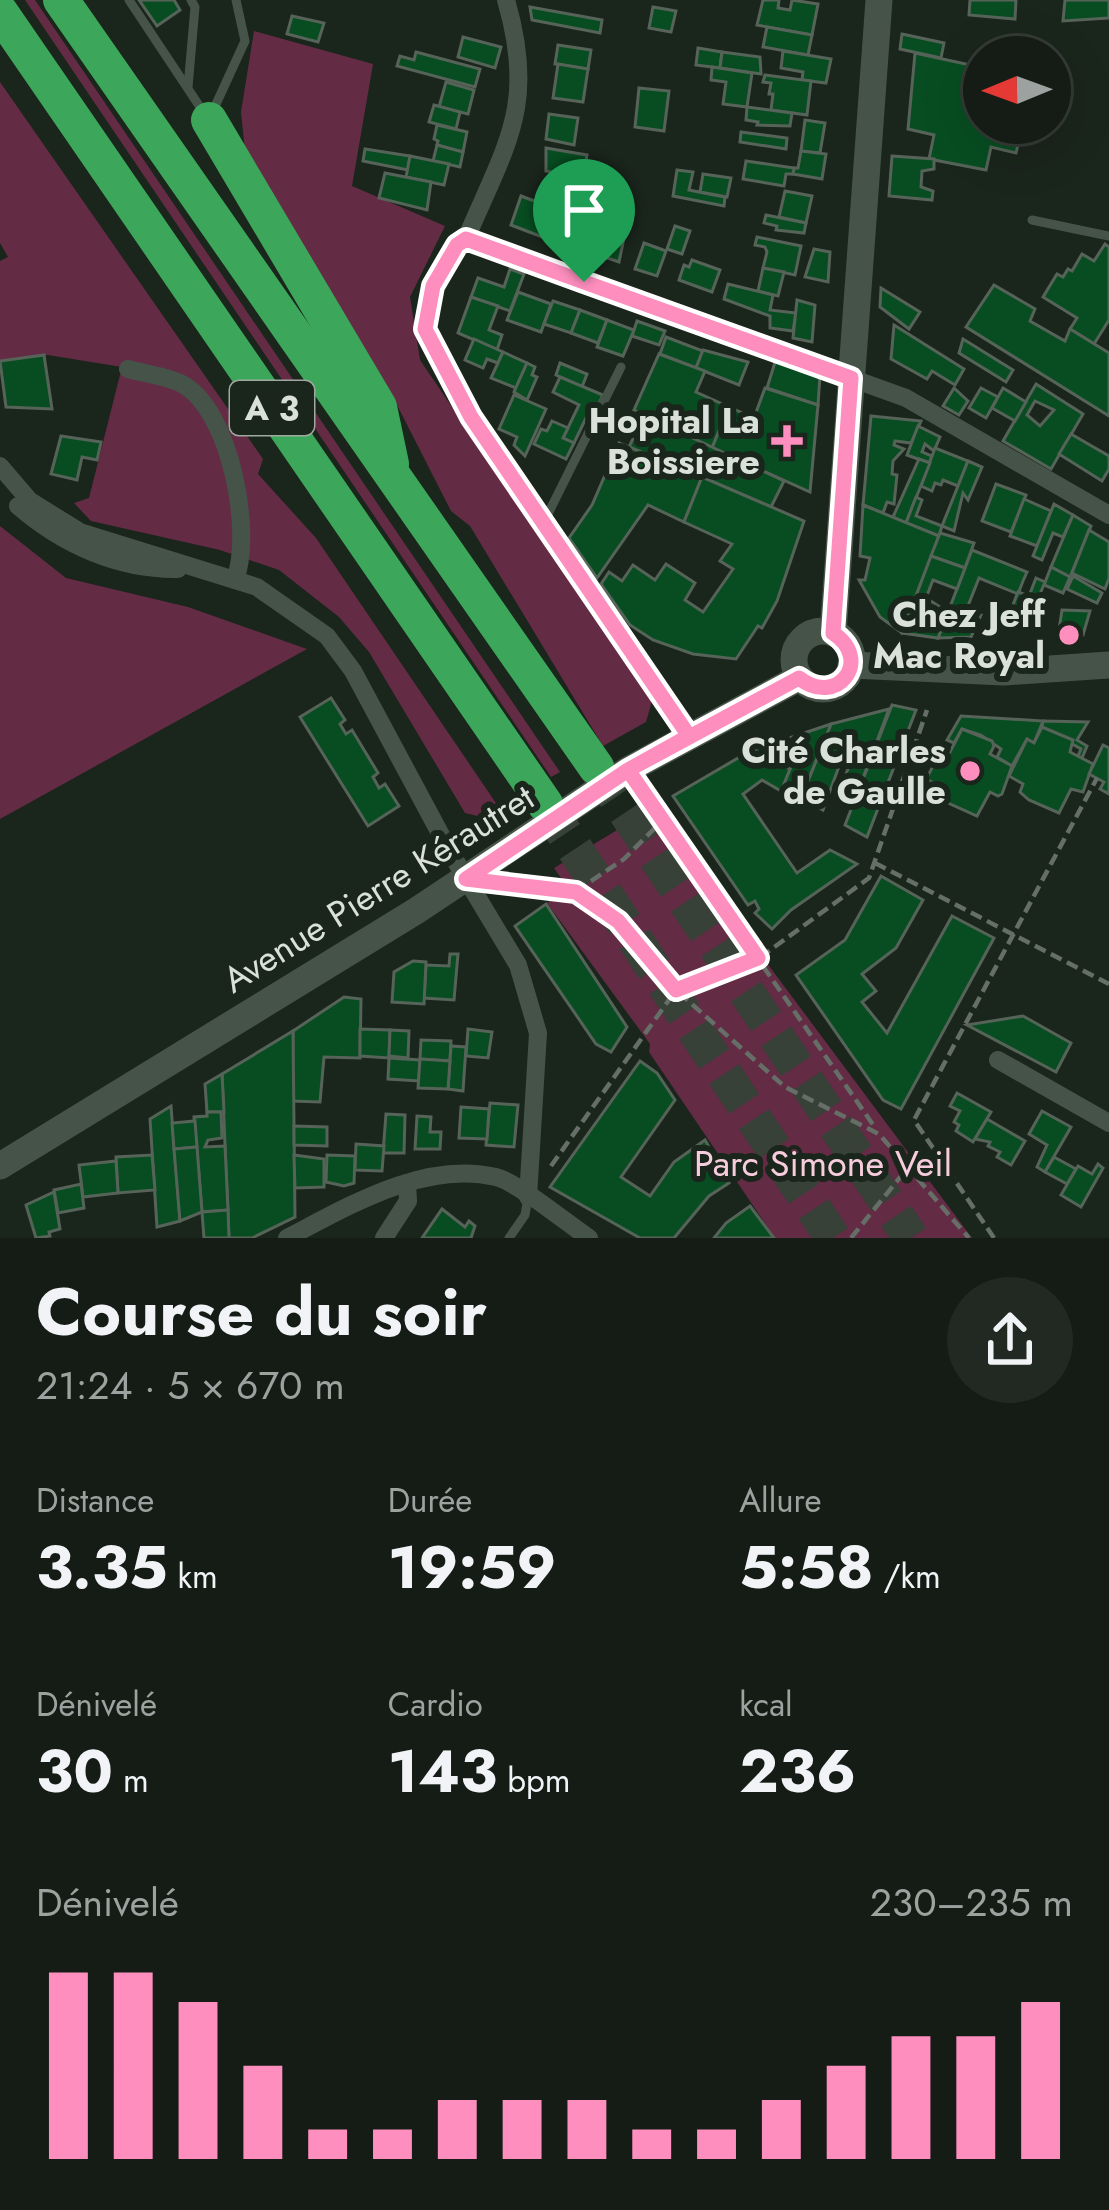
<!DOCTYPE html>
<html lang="fr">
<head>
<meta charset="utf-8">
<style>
	:root { --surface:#141c15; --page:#212922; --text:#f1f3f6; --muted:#9da1a0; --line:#333a34; --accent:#fd8ebe }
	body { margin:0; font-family:Jost,sans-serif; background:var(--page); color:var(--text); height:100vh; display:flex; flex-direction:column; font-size:45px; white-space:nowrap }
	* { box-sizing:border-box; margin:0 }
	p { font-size:39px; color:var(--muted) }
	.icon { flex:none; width:66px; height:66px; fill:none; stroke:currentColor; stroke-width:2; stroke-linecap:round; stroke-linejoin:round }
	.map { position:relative; height:1238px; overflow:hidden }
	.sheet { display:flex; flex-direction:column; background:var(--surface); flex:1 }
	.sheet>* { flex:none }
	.needle { width:78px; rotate:269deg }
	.fabs { position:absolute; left:963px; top:36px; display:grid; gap:24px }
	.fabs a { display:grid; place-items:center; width:108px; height:108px; border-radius:50%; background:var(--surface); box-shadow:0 12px 48px #0002,0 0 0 3px var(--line); font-size:60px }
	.pin { position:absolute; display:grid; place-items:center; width:102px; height:102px; color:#fff; margin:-123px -51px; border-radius:50% 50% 50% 0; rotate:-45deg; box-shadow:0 0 12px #0007 }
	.pin .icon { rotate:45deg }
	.round { display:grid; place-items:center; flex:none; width:126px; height:126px; border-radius:63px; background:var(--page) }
	.overview { display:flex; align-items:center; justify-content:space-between; height:204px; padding:0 36px }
	h1 { font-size:66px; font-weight:700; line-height:90px }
	.stats { display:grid; grid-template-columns:repeat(3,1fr); gap:18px; height:204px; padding:12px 36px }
	.stats div { display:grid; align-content:center }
	.stats b { font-size:60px; font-weight:700 }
	.stats small { font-size:33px; font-weight:400 }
	.stats p { font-size:33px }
	.chart { height:336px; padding:24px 36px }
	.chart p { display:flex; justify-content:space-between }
	.chart svg { width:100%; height:216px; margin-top:12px; stroke:var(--accent); stroke-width:6 }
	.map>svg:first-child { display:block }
	.green { fill:#642b45 }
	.building { fill:#074d21; stroke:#566358; stroke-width:3; fill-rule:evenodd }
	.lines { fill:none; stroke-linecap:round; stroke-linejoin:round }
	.highway-tunnel { stroke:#374138; stroke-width:36; stroke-dasharray:36 18; stroke-linecap:butt }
	.path { stroke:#656f67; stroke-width:4.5; stroke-dasharray:12 6; stroke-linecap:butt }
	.lane { stroke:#465348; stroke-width:9 }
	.street { stroke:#465348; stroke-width:18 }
	.secondary { stroke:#465348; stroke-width:27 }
	.highway { stroke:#3ca75a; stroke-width:36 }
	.route-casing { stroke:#fff; stroke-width:24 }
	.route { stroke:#fd8ebe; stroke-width:15 }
	.poi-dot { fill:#fd8ebe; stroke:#1a251c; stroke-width:4.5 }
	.labels { text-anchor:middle; stroke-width:12; stroke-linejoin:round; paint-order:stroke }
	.shield { fill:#1a251c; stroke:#a0a9a1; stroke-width:3 }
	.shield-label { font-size:33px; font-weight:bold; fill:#d9e1da }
	.poi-label { font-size:36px; font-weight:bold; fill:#d9e1da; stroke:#1a251c; text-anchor:end }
	.street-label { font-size:36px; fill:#d9e1da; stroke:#1a251c }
	.park-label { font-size:36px; fill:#f7cddd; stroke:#1a251c }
</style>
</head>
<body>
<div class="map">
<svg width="1109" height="1238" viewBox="0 0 1109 1238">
	<rect width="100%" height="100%" fill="#1a251c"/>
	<g class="green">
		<path d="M25,0H35L560,772L551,777Z"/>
		<path d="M254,31L373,64L352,186L445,226L410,297L420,360L652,701L646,722L603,746L470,526L451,511L397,405L350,337L246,161L241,112Z"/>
		<path d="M0,82L263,459L258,474L316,538L502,812L490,819L465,813L369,652L339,617L279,570L220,550L91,521L74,503L89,498L122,367L48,355L0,361V261L8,257L0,243Z"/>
		<path d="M0,526L66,578L188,607L307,649L0,819Z"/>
		<path d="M652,809L972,1238H775L649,1052L650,1044L547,903L561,893V878L554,868Z"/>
	</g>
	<g class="building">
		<path d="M139,0H174L180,10L157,26Z"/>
		<path d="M763,0H779L778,8L790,10L792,0L818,4L812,35L757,25Z"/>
		<path d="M970,0H1016L1015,19L969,15Z"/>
		<path d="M1065,0H1109V18L1063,21Z"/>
		<path d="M530,7L602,20L600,33L532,20Z"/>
		<path d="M653,7L676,11L671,32L649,28Z"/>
		<path d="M292,16L324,23L318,42L287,34Z"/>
		<path d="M767,27L812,35L808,55L763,47Z"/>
		<path d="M902,34L944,43L941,58L900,49Z"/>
		<path d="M463,37L501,47L495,68L458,57Z"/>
		<path d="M558,45L591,50L588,69L555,64Z"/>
		<path d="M698,48L722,52L720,68L696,65Z"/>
		<path d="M783,51L831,59L826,83L802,80L803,72L781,68Z"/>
		<path d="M416,52L480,69L475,87L397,66L400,56L414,60Z"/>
		<path d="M722,52L760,57L761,74L720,68Z"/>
		<path d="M915,53L984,68V123H1023L1016,153L991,147L986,170L929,159L934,135L908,129Z"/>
		<path d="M558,64L588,69L583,102L553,98Z"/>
		<path d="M712,67L752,73L747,107L723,104L726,82L711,80Z"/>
		<path d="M765,75L811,81L807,115L771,110L773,94H769L771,83L763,82Z"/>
		<path d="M446,82L474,90L468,114L439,107Z"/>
		<path d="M639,88L669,91L664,131L635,127Z"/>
		<path d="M434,105L460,112L456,129L429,122Z"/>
		<path d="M747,107L792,113L790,126L757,125L758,122L746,120Z"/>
		<path d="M549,114L578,118L574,145L546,139Z"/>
		<path d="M805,120L825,123L820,153L801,151Z"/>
		<path d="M437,125L467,132L463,152L437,145L438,141L434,139Z"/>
		<path d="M741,132L787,138L786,149L740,142Z"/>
		<path d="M437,145L463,152L460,167L433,161Z"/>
		<path d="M546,148L587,155L583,178L546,171Z"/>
		<path d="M365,149L410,156L408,170L363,161Z"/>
		<path d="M801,151L826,154L822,179L793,174L794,168H798Z"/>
		<path d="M410,156L449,164L444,185L406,177Z"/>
		<path d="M892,156L934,159V169L922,171L921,187L933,191L932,200L889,196Z"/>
		<path d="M746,161L794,168L793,174H786L784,186L743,179Z"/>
		<path d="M677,170L693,172L689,190L725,197L724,206L673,196Z"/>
		<path d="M385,173L431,182L427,210L379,198Z"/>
		<path d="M703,174L731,178L727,197L700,192Z"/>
		<path d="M785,191L812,196L806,223L779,217Z"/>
		<path d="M521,196L556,209L545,238L511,225Z"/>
		<path d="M587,211L601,215L598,226L605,229L596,254L574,249Z"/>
		<path d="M766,215L806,223L804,233L776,230L777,226L764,223Z"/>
		<path d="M675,226L690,231L682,254L667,249Z"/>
		<path d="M604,231L624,238L619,262L596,254Z"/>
		<path d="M757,237L801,246L795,275L763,268L767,252L765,247L755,245Z"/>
		<path d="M644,243L666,251L657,276L635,269Z"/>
		<path d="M1105,244L1109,247V320L1094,344L1070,329L1077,318L1043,297L1057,274L1063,277L1068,269L1072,271L1082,254L1094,261Z"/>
		<path d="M814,249L830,252L828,282L805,277Z"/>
		<path d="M692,260L720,270L712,292L679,280L684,265L689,267Z"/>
		<path d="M763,268L784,272L778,296L758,291Z"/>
		<path d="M510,269L524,274L510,311L471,297L478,278L504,287Z"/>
		<path d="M728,284L773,295L770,310L796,313L793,331L770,328V316L724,299Z"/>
		<path d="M994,285L1035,309L1030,321L1065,341L1070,329L1109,353V416L966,327Z"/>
		<path d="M881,288L920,312L909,329L880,307Z"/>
		<path d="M518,292L551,304L541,332L507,320Z"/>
		<path d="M471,297L498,306L489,330L502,335L497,350L458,333Z"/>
		<path d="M797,300L815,305L812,342L793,338Z"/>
		<path d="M553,301L580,310L571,333L544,324Z"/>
		<path d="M580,310L607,320L598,343L571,333Z"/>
		<path d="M607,320L634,330L623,356L597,347Z"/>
		<path d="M637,321L665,331L659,345L632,336Z"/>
		<path d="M894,325L964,369L955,385L932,371L927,379L891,359Z"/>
		<path d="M666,337L703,351L696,368L660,354Z"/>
		<path d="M474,339L503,352L498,363L487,359L483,368L465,360Z"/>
		<path d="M963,339L1013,370L1006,382L959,353Z"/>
		<path d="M703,350L748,362L739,385L696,368Z"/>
		<path d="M503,352L527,363L516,388L491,378Z"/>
		<path d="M659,354L705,371L696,392L729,407L712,448L634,410Z"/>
		<path d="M44,355L52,409L6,407L0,361Z"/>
		<path d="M776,359L820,375L818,405L767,388Z"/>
		<path d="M527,363L535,367L532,375L537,377L527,400L514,392Z"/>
		<path d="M560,363L587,374L582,387L556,375Z"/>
		<path d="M560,377L603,395L591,420L586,418L574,443L563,438L579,405L553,392Z"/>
		<path d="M1036,384L1083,414L1051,469L1003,441ZM1035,401L1054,410L1040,426L1027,415Z"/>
		<path d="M765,388L818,405L810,492L712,448L729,407L754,418Z"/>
		<path d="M954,388L968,401L959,415L943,406Z"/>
		<path d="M981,388L998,397L986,418L969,408Z"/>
		<path d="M1003,388L1026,402L1015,421L992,408Z"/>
		<path d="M514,395L546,409L525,456L514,445L517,437L499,429Z"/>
		<path d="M644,415L784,481L771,507L629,447Z"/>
		<path d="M871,416L921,421L911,443L895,441L894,445L904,449L893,461L892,474L897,475L894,504L887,502L883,513L863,505Z"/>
		<path d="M552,421L568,428L563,438L574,443L566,459L534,444L541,429L547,431Z"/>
		<path d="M918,426L940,437L934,451L925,444L922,452L932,456L929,463L907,455Z"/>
		<path d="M1071,434L1109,456V469L1102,481L1059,454Z"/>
		<path d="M61,436L101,442L97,460L82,457L77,480L51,474Z"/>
		<path d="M619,443L702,477L684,522L648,505L597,578L569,538L592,505Z"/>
		<path d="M935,448L968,461L958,486L943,480L941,485L935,483L932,491L921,486Z"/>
		<path d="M919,459L930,463L906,523L893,517Z"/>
		<path d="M968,461L982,467L968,500L963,493L954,531L942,526Z"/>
		<path d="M702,477L804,521L777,601L762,628L758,626L736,659L693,654L653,640L630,625L601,584L609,572L622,581L633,565L655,580L666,564L695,583L685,600L703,612L733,569L720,561L732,544L684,522Z"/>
		<path d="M996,484L1026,495L1011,532L982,521Z"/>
		<path d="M916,497L922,500L916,516L942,526L939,536L906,523Z"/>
		<path d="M1024,499L1051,511L1037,546L1010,536Z"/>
		<path d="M1054,504L1073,515L1063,537L1053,533L1042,560L1033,556Z"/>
		<path d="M863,505L939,536L902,633L880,617L859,580H865L870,558L860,556Z"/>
		<path d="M1073,515L1091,526L1070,577L1051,567Z"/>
		<path d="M1089,530L1109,542V578L1105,589L1072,573Z"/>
		<path d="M940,533L974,543L965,568L931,556Z"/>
		<path d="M972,550L1027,572L1023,581L1018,594L979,578L966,611L981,615L971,637L938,638Z"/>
		<path d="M931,556L965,568L957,589L933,580L926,598L948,612L938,638L902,633Z"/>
		<path d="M1051,567L1070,577L1063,593L1044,585Z"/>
		<path d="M1073,576L1102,593L1097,603L1067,589Z"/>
		<path d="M1036,578L1045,582L1026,627L1007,620L1018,592L1029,596Z"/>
		<path d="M1062,610L1090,611L1083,635L1058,636Z"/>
		<path d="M331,698L345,720L340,724L346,734L352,730L378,773L373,777L379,788L385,784L399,806L368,826L300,717Z"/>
		<path d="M892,705L916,710L867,837L845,825Z"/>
		<path d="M889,709L854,802L837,796L850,764L841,761L823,810L801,798L831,724Z"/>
		<path d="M961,716L1043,721L1034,743L1027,739L1012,766L997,757L1001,749L981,735L962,729L954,743L947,740Z"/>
		<path d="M1043,721L1088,722L1077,740L1087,746L1082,758L1078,756L1081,749L1042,727Z"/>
		<path d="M831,724L801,798L781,791L790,769L750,751Z"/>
		<path d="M1042,727L1073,740L1070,752L1093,764L1083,792L1071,789L1059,813L1029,800L1020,792L1023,784L1009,776L1027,739L1034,743Z"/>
		<path d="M962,729L992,741L994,746L990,754L1012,766L1002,794L998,796L990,792L977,816L948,803L938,795L942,787L926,779L943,748L950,752Z"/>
		<path d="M1103,745L1109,748V794L1100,789L1104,782L1089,774Z"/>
		<path d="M750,751L790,769L781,791L762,780L743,794L797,873L830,850L857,864L791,910L772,929L755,913L759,909L755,901L748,905L673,796Z"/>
		<path d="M881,876L923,900L896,948L862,974L876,991L862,1002L887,1033L952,916L994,938L901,1109L883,1100L796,975L845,940Z"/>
		<path d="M546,904L627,1027L611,1052L596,1044L515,926Z"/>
		<path d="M450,954H458L454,1000L424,998L426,965L449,966Z"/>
		<path d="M413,961L426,962L424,1004L392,1002L394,972Z"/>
		<path d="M344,997L361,999L360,1058L324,1057L320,1102L292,1101L293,1031Z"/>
		<path d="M1023,1016L1071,1043L1056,1072L967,1025Z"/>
		<path d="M360,1029L390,1030L389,1058L360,1056Z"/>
		<path d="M468,1029L492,1032L488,1058L466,1056Z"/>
		<path d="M390,1030L409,1031L408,1058L389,1056Z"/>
		<path d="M293,1031L295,1217L252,1238H229L222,1074Z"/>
		<path d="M421,1040L451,1041L450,1061L420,1059Z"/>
		<path d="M451,1046L466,1047L463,1091L448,1089Z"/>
		<path d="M389,1058L420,1060L419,1081L388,1079Z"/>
		<path d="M420,1059L450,1061L448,1089L418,1088Z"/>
		<path d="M640,1061L657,1073L675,1100L621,1177L650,1196L674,1162L705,1140L729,1183L709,1196L674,1238H640L550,1187Z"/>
		<path d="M222,1074L224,1112H207L205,1084Z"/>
		<path d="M957,1093L991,1112L973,1142L956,1131L959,1125L954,1122L960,1111L950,1106Z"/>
		<path d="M490,1103L518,1105L514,1147L486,1145Z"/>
		<path d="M171,1106L180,1221L157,1227L150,1119Z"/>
		<path d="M461,1107L489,1109L487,1139L459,1138Z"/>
		<path d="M1042,1111L1071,1127L1045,1172L1037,1167L1047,1145L1029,1134Z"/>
		<path d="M207,1112H221L222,1138L208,1140L205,1147L225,1146L228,1210L202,1212L194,1117L207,1116Z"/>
		<path d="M386,1114L405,1115L404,1153H383Z"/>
		<path d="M417,1116L431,1117L430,1132H441L440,1149H415Z"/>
		<path d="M987,1119L1025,1141L1011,1165L997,1157L1000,1152L988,1146L990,1142L975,1139Z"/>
		<path d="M195,1121L197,1147L174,1149L172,1123Z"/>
		<path d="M294,1126L327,1127V1146L294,1145Z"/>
		<path d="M356,1144L384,1146L382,1171L355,1170Z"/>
		<path d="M197,1147L202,1212L180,1221L174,1149Z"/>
		<path d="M152,1155L155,1190L118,1193L116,1157Z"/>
		<path d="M294,1155L324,1159V1187L295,1188Z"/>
		<path d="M327,1155L355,1156L354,1183L344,1186L326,1182Z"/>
		<path d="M1054,1157L1076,1169L1067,1184L1045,1172Z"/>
		<path d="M116,1161L118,1193L83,1197L79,1165Z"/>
		<path d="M1098,1164L1103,1168L1081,1207L1061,1195L1078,1166L1092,1174Z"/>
		<path d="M81,1184L84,1208L58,1213L54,1190Z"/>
		<path d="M54,1192L60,1229L49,1232L50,1236L36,1238L26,1205Z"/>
		<path d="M750,1206L774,1238H714L726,1223Z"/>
		<path d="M442,1209L465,1227L469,1221L475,1226L471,1238H422Z"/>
		<path d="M228,1210L229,1238H204L202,1212Z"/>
	</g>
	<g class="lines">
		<g class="highway-tunnel">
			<path d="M596,767L911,1238"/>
			<path d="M545,804L833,1238"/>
		</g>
		<g class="path">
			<path d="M640,789L876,1129"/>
			<path d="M875,863L1109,984"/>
			<path d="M506,882L576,891L618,921L676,990L785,1087L879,1134L969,1238"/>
			<path d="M576,891L624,859L660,823"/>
			<path d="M676,990L758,959L869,878L927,710"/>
			<path d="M551,1166L676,990"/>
			<path d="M851,1238L910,1165"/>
			<path d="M994,1238L914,1120L1097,778"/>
		</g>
		<g class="lane">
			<path d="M129,0L206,116"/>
			<path d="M188,87L195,7L191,0"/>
			<path d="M211,115L245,41L236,0"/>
			<path d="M1032,220L1109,236"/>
			<path d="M544,522L621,367"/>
			<path d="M509,1238L525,1215L528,1197"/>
		</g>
		<g class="street">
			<path d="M506,0C537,106 506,144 466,239L457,245L433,286L425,329L471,417L689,736"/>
			<path d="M466,239L906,398L1109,515"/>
			<path d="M128,369C145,374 167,376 182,384C231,410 253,533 235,580"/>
			<path d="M0,466L30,501L80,532L257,587L327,636L353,671L449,850L518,965L538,1033L528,1197"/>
			<path d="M18,506C63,545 119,570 178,569"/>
			<path d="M998,1060L1109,1123"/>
			<path d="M287,1238C349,1206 424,1160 496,1177C517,1182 568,1224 589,1238"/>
			<path d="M384,1238L408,1201L407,1183"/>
		</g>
		<g class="secondary">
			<circle cx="823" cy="660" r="29"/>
			<path d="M833,633L879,0"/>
			<path d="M851,665L1004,672L1109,665"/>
			<path d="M0,1166L416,911L628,770L799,678"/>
		</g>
		<g class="highway">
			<path d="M61,0L596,767"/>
			<path d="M0,12L545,804"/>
			<path d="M209,120L379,407L391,464"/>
		</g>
	</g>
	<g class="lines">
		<defs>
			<path id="route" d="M584,282L466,239L457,245L433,286L425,329L471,417L689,736L628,770L466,879L576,892L618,921L676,990L758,958L628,770L799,678C837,708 874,660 833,633L851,378L584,282"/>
		</defs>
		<use href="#route" class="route-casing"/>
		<use href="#route" class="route"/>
	</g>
	<g class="poi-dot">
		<path d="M781 423h12v12h12v12h-12v12h-12v-12h-12v-12h12z"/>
		<circle cx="1069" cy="635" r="12"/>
		<circle cx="970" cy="771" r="12"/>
	</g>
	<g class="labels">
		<rect class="shield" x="230" y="381" width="84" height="54" rx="9"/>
		<g class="shield-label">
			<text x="272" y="420">A 3</text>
		</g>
		<g class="poi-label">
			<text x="760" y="433">Hopital La<tspan x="760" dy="41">Boissiere</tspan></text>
			<text x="1045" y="627">Chez Jeff<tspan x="1045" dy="41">Mac Royal</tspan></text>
			<text x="946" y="763">Cité Charles<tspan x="946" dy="41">de Gaulle</tspan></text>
		</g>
		<g class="street-label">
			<text transform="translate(378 888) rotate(-32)" y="13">Avenue Pierre Kérautret</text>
		</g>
		<g class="park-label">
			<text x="823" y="1176">Parc Simone Veil</text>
		</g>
	</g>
</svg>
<div class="fabs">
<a><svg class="needle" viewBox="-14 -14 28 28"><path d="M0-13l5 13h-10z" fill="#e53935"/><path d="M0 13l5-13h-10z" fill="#9da1a0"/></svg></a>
</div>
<div class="pin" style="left:584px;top:282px;background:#1e9e55"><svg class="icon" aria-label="arrive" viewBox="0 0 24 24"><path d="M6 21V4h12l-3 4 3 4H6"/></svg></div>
</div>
<section class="sheet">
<div class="overview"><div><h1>Course du soir</h1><p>21:24 · 5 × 670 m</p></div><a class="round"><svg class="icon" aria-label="share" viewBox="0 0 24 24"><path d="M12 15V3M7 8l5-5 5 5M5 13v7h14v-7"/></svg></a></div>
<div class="stats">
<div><p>Distance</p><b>3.35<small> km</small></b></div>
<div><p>Durée</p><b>19:59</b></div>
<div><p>Allure</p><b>5:58<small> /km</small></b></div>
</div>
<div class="stats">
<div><p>Dénivelé</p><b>30<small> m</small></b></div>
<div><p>Cardio</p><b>143<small> bpm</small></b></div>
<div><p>kcal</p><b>236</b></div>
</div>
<div class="chart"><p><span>Dénivelé</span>230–235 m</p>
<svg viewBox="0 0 160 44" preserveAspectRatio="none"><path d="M5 44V6M15 44V6M25 44V12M35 44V25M45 44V38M55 44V38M65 44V32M75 44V32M85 44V32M95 44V38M105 44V38M115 44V32M125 44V25M135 44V19M145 44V19M155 44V12"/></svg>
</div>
</section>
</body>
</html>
